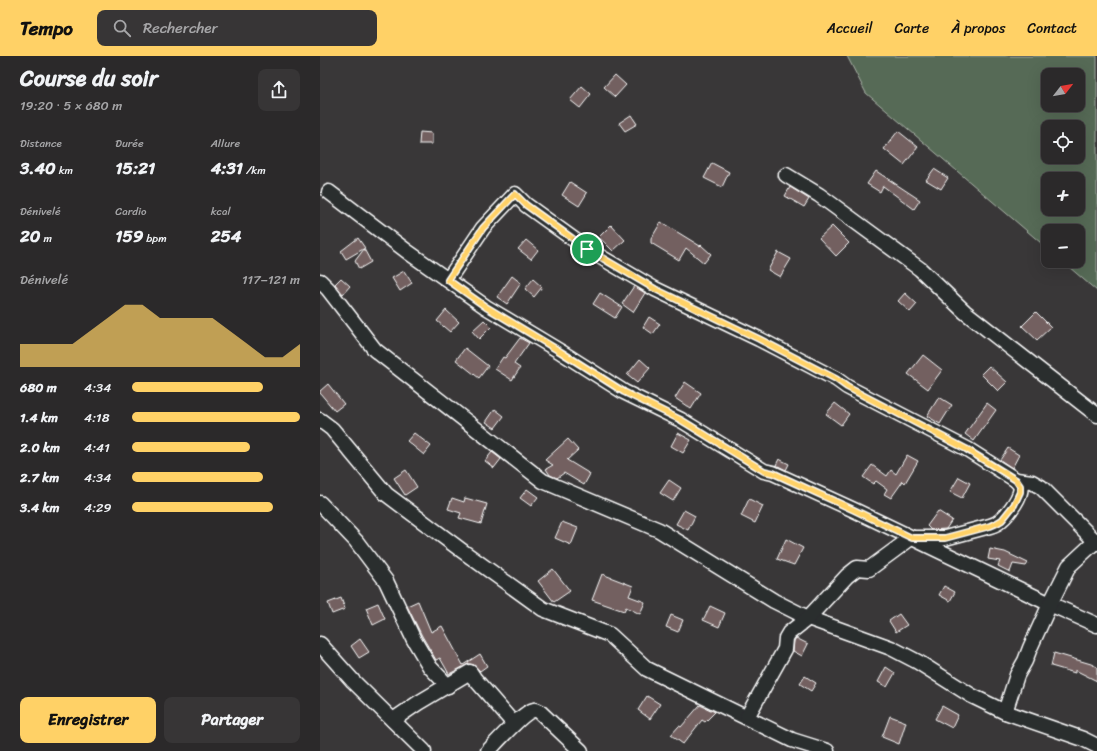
<!DOCTYPE html>
<html lang="fr">
<head>
<meta charset="utf-8">
<style>
	:root { --surface:#2b292a; --page:#373536; --text:#f1f3f6; --muted:#a6a6a8; --line:#474547; --accent:#ffd166 }
	body { margin:0; font-family:Sriracha,sans-serif; background:var(--page); color:var(--text); height:100vh; display:flex; flex-direction:column; font-size:15px; white-space:nowrap }
	* { box-sizing:border-box; margin:0 }
	p { font-size:13px; color:var(--muted) }
	.icon { flex:none; width:22px; height:22px; fill:none; stroke:currentColor; stroke-width:2; stroke-linecap:round; stroke-linejoin:round }
	.map { position:relative; flex:1; overflow:hidden }
	.panel { display:flex; flex-direction:column; background:var(--surface); width:320px }
	.panel>* { flex:none }
	.needle { width:26px; rotate:59deg }
	.tools { position:absolute; left:721px; top:12px; display:grid; gap:8px }
	.tools a { display:grid; place-items:center; width:44px; height:44px; border-radius:8px; background:var(--surface); box-shadow:0 4px 16px #0002,0 0 0 1px var(--line); font-size:20px }
	.pin { position:absolute; display:grid; place-items:center; width:34px; height:34px; color:#fff; margin:-17px; border:2px solid #fff; border-radius:50%; box-shadow:0 1px 4px #0007 }
	.round { display:grid; place-items:center; flex:none; width:42px; height:42px; border-radius:8px; background:var(--page) }
	.headline { display:flex; align-items:center; justify-content:space-between; height:68px; padding:0 20px }
	h1 { font-size:22px; font-weight:700; line-height:30px }
	.figures { display:grid; grid-template-columns:repeat(3,1fr); gap:6px; height:68px; padding:4px 20px }
	.figures div { display:grid; align-content:center }
	.figures b { font-size:17px; font-weight:700 }
	.figures small { font-size:11px; font-weight:400 }
	.figures p { font-size:11px }
	.chart { height:112px; padding:8px 20px }
	.chart p { display:flex; justify-content:space-between }
	.chart svg { width:100%; height:72px; margin-top:4px; fill:var(--accent); opacity:.7 }
	.cta { display:flex; gap:8px; margin-top:auto; padding:8px 20px }
	.cta a { flex:1; height:46px; border-radius:8px; background:var(--accent); color:#111; font-size:16px; font-weight:700; line-height:46px; text-align:center }
	.cta a+a { background:var(--page); color:var(--text) }
	ul { padding:0 20px; list-style:none; font-size:13px }
	li { display:grid; grid-template-columns:64px 48px 1fr; align-items:center; height:30px }
	li i { height:10px; border-radius:5px; background:var(--accent) }
	header { display:flex; align-items:center; gap:24px; box-sizing:border-box; height:56px; padding:0 20px; background:var(--accent); color:#111 }
	header strong { font-size:19px }
	nav { display:flex; gap:22px; margin-inline-start:auto; font-size:14px }
	.search { width:280px; height:36px; background:var(--page); display:flex; align-items:center; gap:10px; box-sizing:border-box; padding:0 14px; border-radius:8px; color:var(--muted); font-size:15px }
	main { display:flex; flex:1; min-height:0 }
	.map>svg:first-child { display:block }
	.green { fill:#576b56; stroke:#abb5aa; fill-rule:evenodd }
	.building { fill:#736060; stroke:#fff }
	.lines { fill:none; stroke-linecap:round; stroke-linejoin:round }
	.minor-casing { stroke:#fff; stroke-width:17 }
	.minor { stroke:#2a2d2e; stroke-width:14 }
	.route-casing { stroke:#fff; stroke-width:8 }
	.route { stroke:#ffd166; stroke-width:5 }
</style>
</head>
<body>
<header>
<strong>Tempo</strong>
<div class="search"><svg class="icon" aria-label="search" viewBox="0 0 24 24"><circle cx="10" cy="10" r="6"/><path d="M15 15l6 6"/></svg>Rechercher</div>
<nav><a>Accueil</a><a>Carte</a><a>À propos</a><a>Contact</a></nav>
</header>
<main>
<section class="panel">
<div class="headline"><div><h1>Course du soir</h1><p>19:20 · 5 × 680 m</p></div><a class="round"><svg class="icon" aria-label="share" viewBox="0 0 24 24"><path d="M12 15V3M7 8l5-5 5 5M5 13v7h14v-7"/></svg></a></div>
<div class="figures">
<div><p>Distance</p><b>3.40<small> km</small></b></div>
<div><p>Durée</p><b>15:21</b></div>
<div><p>Allure</p><b>4:31<small> /km</small></b></div>
</div>
<div class="figures">
<div><p>Dénivelé</p><b>20<small> m</small></b></div>
<div><p>Cardio</p><b>159<small> bpm</small></b></div>
<div><p>kcal</p><b>254</b></div>
</div>
<div class="chart"><p><span>Dénivelé</span>117–121 m</p>
<svg viewBox="0 0 160 44" preserveAspectRatio="none"><path d="M0 44V30L10 30L20 30L30 30L40 22L50 14L60 6L70 6L80 14L90 14L100 14L110 14L120 22L130 30L140 38L150 38L160 30V44z"/></svg>
</div>
<ul>
<li><b>680 m</b>4:34<i style="width:78%"></i></li>
<li><b>1.4 km</b>4:18<i style="width:100%"></i></li>
<li><b>2.0 km</b>4:41<i style="width:70%"></i></li>
<li><b>2.7 km</b>4:34<i style="width:78%"></i></li>
<li><b>3.4 km</b>4:29<i style="width:84%"></i></li>
</ul>
<div class="cta"><a>Enregistrer</a><a>Partager</a></div>
</section>
<div class="map">
<svg width="777" height="695" viewBox="0 0 777 695">
	<rect width="100%" height="100%" fill="#393738"/>
	<filter id="ink" filterUnits="userSpaceOnUse"><feTurbulence type="fractalNoise" baseFrequency=".025" numOctaves="2"/><feDisplacementMap in="SourceGraphic" scale="8" xChannelSelector="R" yChannelSelector="G"/><feConvolveMatrix kernelMatrix="1 2 1 2 8 2 1 2 1" color-interpolation-filters="sRGB"/></filter>
	<g filter="url(#ink)">
		<path class="green" d="M527,0H777V235L742,205H758V175H728V193L546,37ZM728,19H758V49H728ZM728,71H758V101H728ZM728,123H758V153H728Z"/>
		<g class="building">
			<path d="M295,19L306,29L295,41L284,31Z"/>
			<path d="M262,30L271,38L260,52L250,44Z"/>
			<path d="M311,59L317,68L305,75L299,67Z"/>
			<path d="M578,75L598,91L584,109L564,93Z"/>
			<path d="M100,76L112,77V88H99Z"/>
			<path d="M392,107L409,116L402,131L384,122Z"/>
			<path d="M614,113L628,122L621,133L606,124Z"/>
			<path d="M556,115L600,144L594,153L563,130L560,136L547,128Z"/>
			<path d="M250,126L267,137L259,150L242,139Z"/>
			<path d="M470,131L489,143L484,151L465,140Z"/>
			<path d="M341,166L380,190L381,189L391,198L384,207L366,192L359,204L331,187V183Z"/>
			<path d="M291,169L305,184L293,195L279,181Z"/>
			<path d="M512,170L529,187L516,200L499,182Z"/>
			<path d="M38,182L45,192L26,203L21,195Z"/>
			<path d="M206,184L218,194L211,203L198,193Z"/>
			<path d="M44,193L51,206L39,213L35,205Z"/>
			<path d="M458,196L471,203L460,221L448,214Z"/>
			<path d="M84,215L92,227L80,235L72,222Z"/>
			<path d="M192,220L201,227L187,248L177,241Z"/>
			<path d="M21,222L30,230L23,238L15,228Z"/>
			<path d="M213,223L222,231L214,241L205,233Z"/>
			<path d="M314,230L325,237L313,256L302,248Z"/>
			<path d="M280,237L302,251L295,262L273,248Z"/>
			<path d="M585,237L597,248L590,256L578,245Z"/>
			<path d="M126,254L139,266L130,276L117,265Z"/>
			<path d="M716,256L731,271L717,284L702,270Z"/>
			<path d="M329,261L340,268L333,278L323,271Z"/>
			<path d="M164,264L171,271L159,283L152,275Z"/>
			<path d="M200,282L209,287L194,308L200,312L192,324L175,313L183,301L185,302Z"/>
			<path d="M145,292L168,310L159,322L136,304Z"/>
			<path d="M603,299L622,314L608,333L588,318Z"/>
			<path d="M320,303L330,312L317,327L307,319Z"/>
			<path d="M669,310L687,326L678,335L661,318Z"/>
			<path d="M365,326L381,337L371,353L355,342Z"/>
			<path d="M8,328L24,348L15,355L0,337V335Z"/>
			<path d="M619,341L632,349L620,368L607,360Z"/>
			<path d="M515,347L529,358L521,369L506,358Z"/>
			<path d="M667,347L676,354L654,385L645,378Z"/>
			<path d="M175,353L184,360L175,372L166,366Z"/>
			<path d="M94,377L111,390L104,399L87,385Z"/>
			<path d="M358,377L371,384L363,397L351,390Z"/>
			<path d="M248,383L258,394L247,404L270,418L264,429L244,417L237,422L230,419L226,413L233,409L225,404Z"/>
			<path d="M688,392L699,399L692,412L680,404Z"/>
			<path d="M172,396L181,403L174,412L165,405Z"/>
			<path d="M587,399L598,405L585,427L583,425L571,442L564,438L567,433L556,425L553,428L543,421L552,409L567,420L571,414L576,418Z"/>
			<path d="M459,403L469,408L466,414L456,409Z"/>
			<path d="M86,414L97,431L85,439L74,422Z"/>
			<path d="M639,421L650,427L642,442L630,436Z"/>
			<path d="M349,424L361,432L353,445L340,437Z"/>
			<path d="M207,433L218,441L211,450L200,442Z"/>
			<path d="M132,442L144,446L145,442L167,448L161,468L139,462L141,457L128,453Z"/>
			<path d="M429,443L443,450L435,467L421,460Z"/>
			<path d="M364,454L375,460L368,474L356,468Z"/>
			<path d="M618,455L632,464L626,473L611,474L607,470Z"/>
			<path d="M242,466L258,472L251,489L235,482Z"/>
			<path d="M466,483L483,492L474,509L457,503Z"/>
			<path d="M670,493L685,496L708,507L706,510L693,508L690,516L678,510L680,505L668,503Z"/>
			<path d="M233,513L250,535L234,546L218,525Z"/>
			<path d="M282,518L313,530L309,540L325,546L320,558L306,551L304,555L272,544Z"/>
			<path d="M624,530L635,536L630,545L619,539Z"/>
			<path d="M21,542L25,553L12,558L8,547Z"/>
			<path d="M98,545L111,576L122,570L143,609L160,598L167,610L160,615L154,609L149,608L129,618L120,602L116,604L102,580L87,550Z"/>
			<path d="M58,547L65,563L53,569L46,552Z"/>
			<path d="M390,550L405,557L399,571L383,564Z"/>
			<path d="M579,558L587,569L576,576L569,565Z"/>
			<path d="M351,559L363,564L358,576L346,571Z"/>
			<path d="M476,582L488,588L482,600L473,595L474,585Z"/>
			<path d="M40,583L49,596L39,602L31,590Z"/>
			<path d="M734,597L771,608L777,611V625L755,614V617L731,610Z"/>
			<path d="M566,611L575,617L567,631L558,626Z"/>
			<path d="M485,620L496,627L491,635L480,628Z"/>
			<path d="M327,640L340,648L330,663L318,654Z"/>
			<path d="M380,649L395,656L385,666L382,664L363,688L351,679L359,670L361,671Z"/>
			<path d="M622,650L638,659L632,672L615,663Z"/>
			<path d="M570,660L586,666L579,688L562,681Z"/>
		</g>
		<g class="lines">
			<defs>
				<g id="minor">
					<path d="M466,119L499,139L600,213L645,256L777,359"/>
					<path d="M9,136L88,196L166,251L241,296L304,336L361,364L444,415L453,417L534,454L730,548L777,569"/>
					<path d="M128,224L163,172L195,138L206,149L267,193L335,233L439,283L516,323L527,331L647,393L696,424L712,426L721,431L777,487"/>
					<path d="M0,225L8,233L55,294L223,425L339,474L454,545L488,562L571,592L598,606L652,640L685,656L763,683L777,690"/>
					<path d="M0,364L12,373L66,438L141,494L223,553L290,579L327,613L472,684L507,695"/>
					<path d="M0,447L36,485L66,525L94,584L110,611L128,630"/>
					<path d="M0,588L33,625L104,695"/>
					<path d="M685,656L697,619L705,605L710,592L730,548L749,510L777,484"/>
					<path d="M427,661L465,593L466,582L469,577L488,562L527,520L537,512L549,513L591,482H625L670,470C674,469 678,467 681,464C688,458 704,438 700,429C699,427 697,426 696,424"/>
					<path d="M73,664L98,647L150,616L154,622L194,668"/>
					<path d="M168,695C176,687 204,655 214,654C216,653 217,654 220,656L261,695"/>
				</g>
			</defs>
			<use href="#minor" class="minor-casing"/>
			<use href="#minor" class="minor"/>
		</g>
	</g>
	<g class="lines" filter="url(#ink)">
		<defs>
			<path id="route" d="M195,138L206,149L267,193L335,233L439,283L516,323L527,331L646,393L696,424L700,430V436L694,449L682,464L677,467L670,470L625,482H592L534,454L453,417L444,415L361,364L304,336L241,296L166,251L128,224L163,172Z"/>
		</defs>
		<use href="#route" class="route-casing"/>
		<use href="#route" class="route"/>
	</g>
</svg>
<div class="tools">
<a><svg class="needle" viewBox="-14 -14 28 28"><path d="M0-13l5 13h-10z" fill="#e53935"/><path d="M0 13l5-13h-10z" fill="#a6a6a8"/></svg></a>
<a><svg class="icon" aria-label="locate" viewBox="0 0 24 24"><circle cx="12" cy="12" r="6"/><path d="M12 2v4M12 18v4M2 12h4M18 12h4"/></svg></a>
<a>+</a>
<a>−</a>
</div>
<div class="pin" style="left:267px;top:193px;background:#1e9e55"><svg class="icon" aria-label="arrive" viewBox="0 0 24 24"><path d="M6 21V4h12l-3 4 3 4H6"/></svg></div>
</div>
</main>
</body>
</html>
